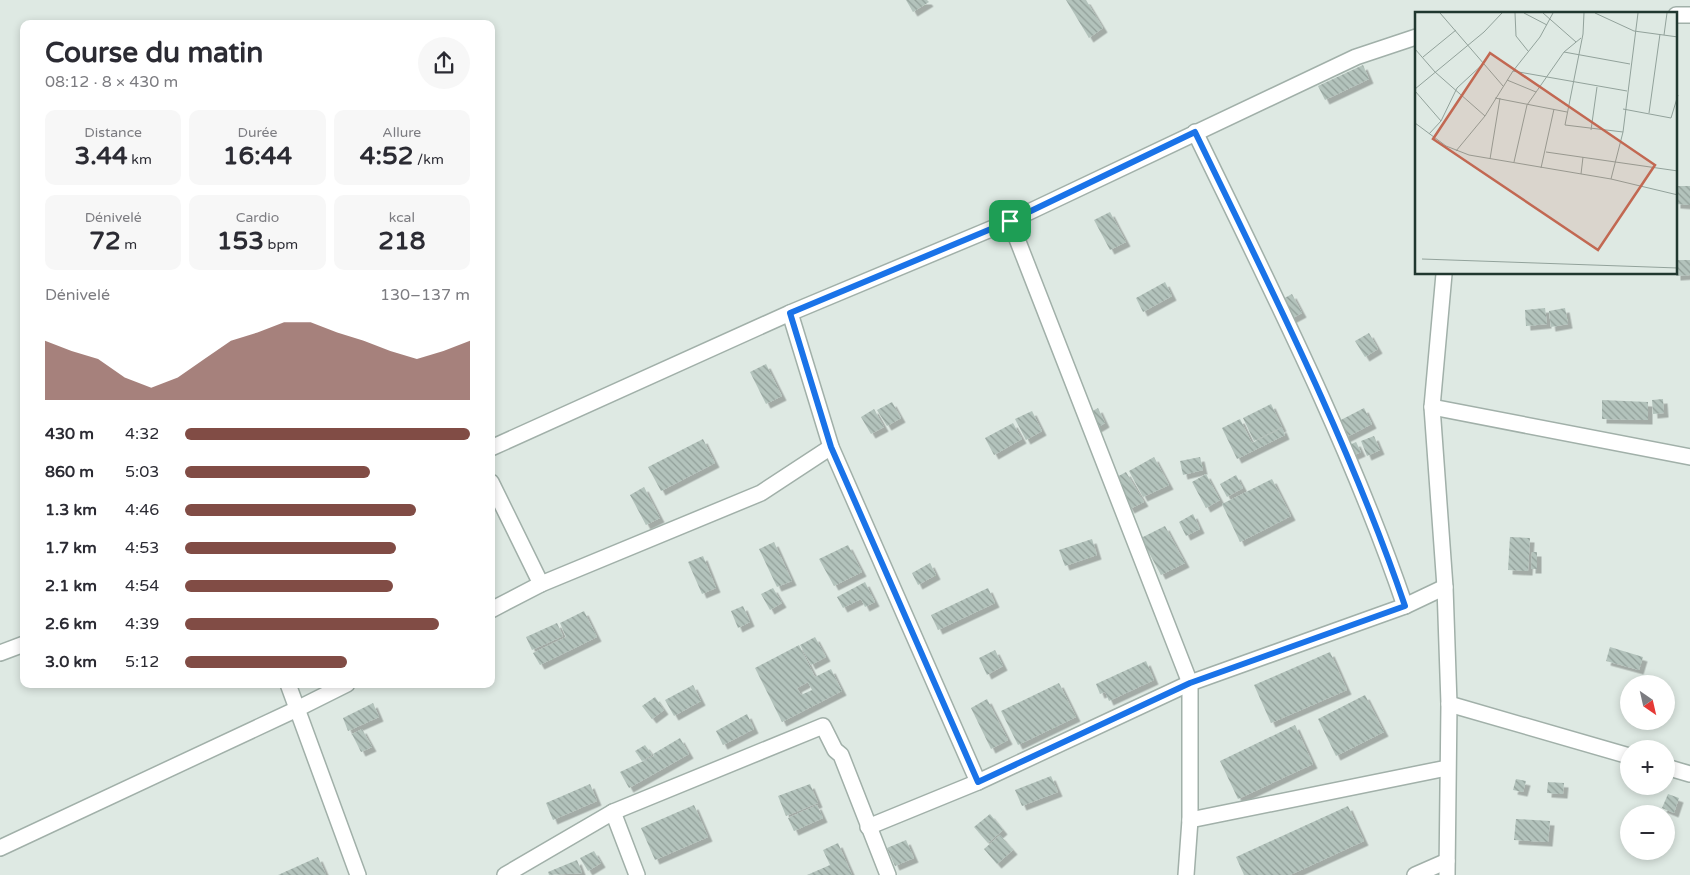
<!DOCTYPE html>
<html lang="fr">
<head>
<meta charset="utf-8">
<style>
	:root { --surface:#fff; --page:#f7f7f7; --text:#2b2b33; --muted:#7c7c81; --accent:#814c45 }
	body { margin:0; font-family:"Varela Round",sans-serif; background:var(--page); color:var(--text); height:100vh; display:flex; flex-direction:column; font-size:19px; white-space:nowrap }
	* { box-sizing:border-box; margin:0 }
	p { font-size:16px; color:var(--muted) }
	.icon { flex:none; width:28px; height:28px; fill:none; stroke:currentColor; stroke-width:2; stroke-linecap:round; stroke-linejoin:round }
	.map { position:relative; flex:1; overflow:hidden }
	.drawer { position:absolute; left:20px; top:20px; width:475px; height:668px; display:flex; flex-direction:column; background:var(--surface); border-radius:10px; box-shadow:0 2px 8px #0003 }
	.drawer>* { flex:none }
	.needle { width:32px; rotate:146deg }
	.buttons { position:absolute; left:1620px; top:675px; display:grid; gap:10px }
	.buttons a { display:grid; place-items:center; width:55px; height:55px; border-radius:50%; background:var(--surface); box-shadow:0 2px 8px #0003; font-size:25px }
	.pin { position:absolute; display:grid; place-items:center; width:42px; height:42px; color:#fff; margin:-21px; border-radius:10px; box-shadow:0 2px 8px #0006 }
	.round { display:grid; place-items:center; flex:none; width:52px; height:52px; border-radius:26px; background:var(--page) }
	.head { display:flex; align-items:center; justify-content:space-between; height:85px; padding:0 25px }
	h1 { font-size:28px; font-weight:700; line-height:38px }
	.metrics { display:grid; grid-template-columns:repeat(3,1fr); gap:8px; height:85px; padding:5px 25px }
	.metrics div { display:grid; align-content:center; border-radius:10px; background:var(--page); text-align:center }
	.metrics b { font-size:25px; font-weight:700 }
	.metrics small { font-size:14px; font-weight:400 }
	.metrics p { font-size:14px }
	.chart { height:140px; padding:10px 25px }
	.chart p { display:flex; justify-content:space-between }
	.chart svg { width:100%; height:90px; margin-top:5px; fill:var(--accent); opacity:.7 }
	ul { padding:0 25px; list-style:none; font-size:16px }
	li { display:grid; grid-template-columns:80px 60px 1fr; align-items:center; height:38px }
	li i { height:12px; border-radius:6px; background:var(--accent) }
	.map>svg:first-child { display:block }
	.building { fill:url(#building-back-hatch); fill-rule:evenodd; filter:url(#shadow) }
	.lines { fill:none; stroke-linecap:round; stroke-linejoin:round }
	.minor-casing { stroke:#a1b0a9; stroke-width:18 }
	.minor { stroke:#fff; stroke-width:15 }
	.route-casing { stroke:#fff; stroke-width:10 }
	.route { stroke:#1a73e8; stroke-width:6 }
	.inset-road { fill:none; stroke:#92a29b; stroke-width:1 }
	.view { fill:#c26852; fill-opacity:0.15; stroke:#c26852; stroke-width:2.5 }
	.inset-edge { fill:none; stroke:#20372f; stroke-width:2.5 }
</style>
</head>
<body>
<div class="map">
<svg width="1690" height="875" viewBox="0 0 1690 875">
	<defs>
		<pattern id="building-back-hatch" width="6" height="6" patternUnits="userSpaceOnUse" patternTransform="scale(1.25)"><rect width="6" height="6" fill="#b3c3bc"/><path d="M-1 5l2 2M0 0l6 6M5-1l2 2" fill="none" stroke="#919f99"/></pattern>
		<filter id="shadow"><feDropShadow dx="4.5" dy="4.5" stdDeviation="0" flood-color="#0004"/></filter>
	</defs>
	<rect width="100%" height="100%" fill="#dee9e3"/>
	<g class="building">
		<path d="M906,0H927L929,2L913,12Z"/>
		<path d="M1066,0H1086L1103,28L1089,38Z"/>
		<path d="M1363,65L1369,79L1325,100L1318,86Z"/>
		<path d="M1676,186H1690V205L1676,204Z"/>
		<path d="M1110,212L1126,242L1110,250L1094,220Z"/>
		<path d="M1676,260H1690V275L1676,276Z"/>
		<path d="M1165,282L1172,296L1143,312L1136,298Z"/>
		<path d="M1292,294L1302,313L1289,320L1279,301Z"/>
		<path d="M1545,308L1547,324L1526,326L1525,310Z"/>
		<path d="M1565,308L1568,324L1551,327L1549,311Z"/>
		<path d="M1369,333L1378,349L1365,357L1355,341Z"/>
		<path d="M766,364L782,396L766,404L750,372Z"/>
		<path d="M1663,399L1664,413L1653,414L1652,400Z"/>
		<path d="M1602,400L1648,402V420L1602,419Z"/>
		<path d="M892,402L901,418L887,426L877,410Z"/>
		<path d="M1271,404L1282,427L1254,441L1243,418Z"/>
		<path d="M1098,408L1105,423L1095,429L1087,414Z"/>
		<path d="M1364,408L1372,424L1345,438L1337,422Z"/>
		<path d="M874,409L884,427L871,434L861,417Z"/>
		<path d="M1032,411L1042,431L1026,440L1015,419Z"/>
		<path d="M1240,419L1252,443L1282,428L1285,435L1237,459L1222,428Z"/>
		<path d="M1013,423L1022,439L994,455L985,438Z"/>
		<path d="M1374,436L1380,450L1367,456L1361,441Z"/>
		<path d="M703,439L715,463L661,491L648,467Z"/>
		<path d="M1356,442L1361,452L1352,456L1347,446Z"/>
		<path d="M1154,457L1169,485L1143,497L1129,471Z"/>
		<path d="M1200,457L1203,470L1183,475L1180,461Z"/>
		<path d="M1126,472L1144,502L1130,509L1113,479Z"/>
		<path d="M1206,474L1220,500L1206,508L1192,482Z"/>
		<path d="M1236,475L1243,488L1227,497L1220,484Z"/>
		<path d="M1272,479L1291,516L1240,542L1222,504Z"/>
		<path d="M644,487L660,518L646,525L630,495Z"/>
		<path d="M1193,514L1200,529L1186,536L1179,522Z"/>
		<path d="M1165,526L1185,563L1161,575L1141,538Z"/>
		<path d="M1510,537L1530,538L1528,571L1508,570Z"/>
		<path d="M1092,539L1097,555L1065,566L1059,550Z"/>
		<path d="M774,542L792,581L777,587L759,549Z"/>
		<path d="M848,545L862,572L834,586L819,559Z"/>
		<path d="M1532,552H1537V569H1531Z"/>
		<path d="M703,556L716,588L702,594L688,562Z"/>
		<path d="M930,563L936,575L918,585L912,573Z"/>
		<path d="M865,582L875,602L865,607L861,599L843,608L837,597Z"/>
		<path d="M773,588L782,603L770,610L761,594Z"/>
		<path d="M988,588L995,603L938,630L931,615Z"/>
		<path d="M743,606L750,622L738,628L731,611Z"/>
		<path d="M584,611L597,637L540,665L533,653L566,637L560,623Z"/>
		<path d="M557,623L563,636L532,650L526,637Z"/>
		<path d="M815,637L826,657L811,665L800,645Z"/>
		<path d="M799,645L815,677L831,669L842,691L782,722L755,668ZM808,682L812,690L801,695L797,688Z"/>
		<path d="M1610,647L1643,657L1639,670L1606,661Z"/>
		<path d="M995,650L1003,666L987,675L979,658Z"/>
		<path d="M1330,652L1347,690L1271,723L1254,685Z"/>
		<path d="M1146,661L1154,680L1109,701L1105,692L1100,694L1096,684Z"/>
		<path d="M1059,683L1076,717L1018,745L1001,711Z"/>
		<path d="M693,685L701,701L674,716L665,700Z"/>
		<path d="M1365,695L1384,732L1336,756L1318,719Z"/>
		<path d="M655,697L664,710L652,719L642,706Z"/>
		<path d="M987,699L1008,740L991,749L971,708Z"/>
		<path d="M373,703L379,717L348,731L343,718Z"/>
		<path d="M747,714L754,729L723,745L716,731Z"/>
		<path d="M1295,725L1313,764L1238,799L1220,761Z"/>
		<path d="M362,729L372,747L361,752L352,734Z"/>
		<path d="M680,738L689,754L629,788L620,772L654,756L653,754Z"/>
		<path d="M645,745L652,755L642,761L635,751Z"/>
		<path d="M1051,776L1058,792L1022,806L1015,790Z"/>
		<path d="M1516,779L1526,781L1523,792L1513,790Z"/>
		<path d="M1548,782L1564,783L1563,794L1547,793Z"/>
		<path d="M590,784L597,801L553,820L546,803Z"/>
		<path d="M810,784L818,803L786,816L778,796Z"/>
		<path d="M1668,794L1679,798L1674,813L1662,808Z"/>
		<path d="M694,805L708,837L655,860L641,828Z"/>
		<path d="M817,805L823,818L794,831L788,818Z"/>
		<path d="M1348,806L1364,841L1290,875H1244L1236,857Z"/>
		<path d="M990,814L1003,830L988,843L974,827Z"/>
		<path d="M1516,819L1550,821L1548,842L1514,840Z"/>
		<path d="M1000,835L1013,850L997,864L984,849Z"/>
		<path d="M906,840L914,858L895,866L887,848Z"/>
		<path d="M838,843L852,875H807L830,865L823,850Z"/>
		<path d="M594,851L601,863L588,871L580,858Z"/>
		<path d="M318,857L326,875H278Z"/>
		<path d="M577,860L582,873L549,875L548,872Z"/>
	</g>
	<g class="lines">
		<defs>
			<g id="minor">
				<path d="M1676,15H1690"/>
				<path d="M1195,132C1270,287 1349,442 1405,606"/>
				<path d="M1010,221L1190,683V820L1186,875"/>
				<path d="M1444,274L1432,407L1445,587L1449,704L1447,875"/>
				<path d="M790,313L831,447L978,782"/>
				<path d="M1432,407L1690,457"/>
				<path d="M491,448L790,313L1010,221L1356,57L1416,37"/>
				<path d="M491,482L541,584"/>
				<path d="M491,610L541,584L761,493L831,447"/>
				<path d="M0,653L24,644"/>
				<path d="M288,684L358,875"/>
				<path d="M1449,704L1629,756"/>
				<path d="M1666,767L1690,774"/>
				<path d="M613,812L637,875"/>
				<path d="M1190,820L1447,768"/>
				<path d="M868,827L978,782L1190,683L1405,606L1445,587"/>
				<path d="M0,848L297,709L347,684"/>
				<path d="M505,875L613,812L823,726L835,750L841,755L888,875"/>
				<path d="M1415,875L1447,861"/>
			</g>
		</defs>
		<use href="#minor" class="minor-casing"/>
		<use href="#minor" class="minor"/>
	</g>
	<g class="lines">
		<defs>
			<path id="route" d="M1195,132C1270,287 1349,442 1405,606L1190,683L978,782L831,447L790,313L1010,221Z"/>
		</defs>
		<use href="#route" class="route-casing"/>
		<use href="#route" class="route"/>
	</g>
	<g transform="translate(1415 12)">
		<rect width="262" height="262" fill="#dee9e3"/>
		<path class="inset-road" d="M25,1L88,74M100,1L101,24L113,39M109,1L132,13M128,1L161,30M169,1L168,22L150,113L208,120M180,1L219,19L263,25M249,23L252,1M0,37L20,60L70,104M149,40L215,52M8,45L41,18M98,59L212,79M92,68L121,80M0,77L69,20L87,1M0,79L26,109M80,86L152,100M208,97L256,106L263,83M234,101L245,22M0,111L31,134L54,143L196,167L263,183M176,118L182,75M14,122L26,109L42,76L69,51M41,139L70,104L98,59L125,25L138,1M131,140L263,159M75,147L85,86M99,150L112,93L149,40L166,26M126,156L139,97M166,162L168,145M196,167L208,120L223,1M7,247L263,256"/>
		<path class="view" d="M75,41L240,153L183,238L18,127Z"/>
		<rect width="262" height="262" class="inset-edge"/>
	</g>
</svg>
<div class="buttons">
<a><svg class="needle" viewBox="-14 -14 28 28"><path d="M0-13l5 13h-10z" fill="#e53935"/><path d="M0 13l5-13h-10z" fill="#7c7c81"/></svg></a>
<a>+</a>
<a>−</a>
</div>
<div class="pin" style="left:1010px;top:221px;background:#1e9e55"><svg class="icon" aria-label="arrive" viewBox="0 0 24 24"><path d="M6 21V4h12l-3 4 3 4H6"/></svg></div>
<section class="drawer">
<div class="head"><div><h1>Course du matin</h1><p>08:12 · 8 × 430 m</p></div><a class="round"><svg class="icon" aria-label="share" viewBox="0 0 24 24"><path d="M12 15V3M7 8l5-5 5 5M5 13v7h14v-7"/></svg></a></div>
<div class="metrics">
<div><p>Distance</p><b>3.44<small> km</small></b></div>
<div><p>Durée</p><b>16:44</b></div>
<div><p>Allure</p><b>4:52<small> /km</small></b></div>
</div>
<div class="metrics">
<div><p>Dénivelé</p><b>72<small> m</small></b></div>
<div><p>Cardio</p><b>153<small> bpm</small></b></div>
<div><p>kcal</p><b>218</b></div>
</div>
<div class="chart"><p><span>Dénivelé</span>130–137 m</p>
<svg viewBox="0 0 160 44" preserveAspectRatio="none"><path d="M0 44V15L10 20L20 24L30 33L40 38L50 33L60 24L70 15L80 11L90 6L100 6L110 11L120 15L130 20L140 24L150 20L160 15V44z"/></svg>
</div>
<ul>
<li><b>430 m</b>4:32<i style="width:100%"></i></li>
<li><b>860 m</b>5:03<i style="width:65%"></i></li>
<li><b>1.3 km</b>4:46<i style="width:81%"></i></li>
<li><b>1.7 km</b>4:53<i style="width:74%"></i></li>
<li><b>2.1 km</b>4:54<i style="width:73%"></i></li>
<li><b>2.6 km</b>4:39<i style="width:89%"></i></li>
<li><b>3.0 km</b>5:12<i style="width:57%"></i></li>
</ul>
</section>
</div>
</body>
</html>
